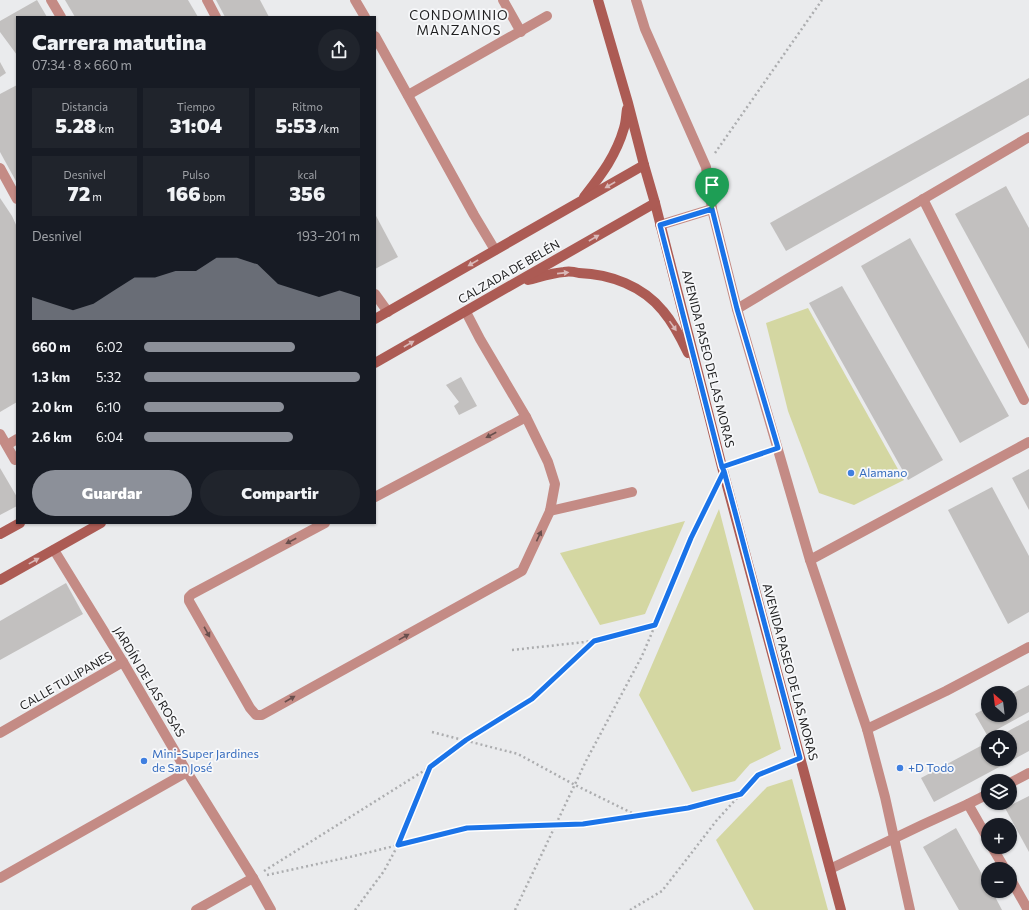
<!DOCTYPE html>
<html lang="es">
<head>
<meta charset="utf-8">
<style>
	:root { --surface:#171b24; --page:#20242c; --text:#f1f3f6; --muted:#9ea1a6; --accent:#8c9099 }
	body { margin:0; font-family:Commissioner,sans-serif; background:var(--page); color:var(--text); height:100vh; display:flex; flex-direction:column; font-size:15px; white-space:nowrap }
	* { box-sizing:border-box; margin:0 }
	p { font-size:13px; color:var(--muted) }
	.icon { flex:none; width:22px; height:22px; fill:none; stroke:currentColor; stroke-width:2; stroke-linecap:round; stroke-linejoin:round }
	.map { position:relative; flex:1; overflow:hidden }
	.sheet { position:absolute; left:16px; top:16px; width:360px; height:508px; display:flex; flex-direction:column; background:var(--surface); border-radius:0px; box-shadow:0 1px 3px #0004 }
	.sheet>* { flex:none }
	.needle { width:26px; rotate:332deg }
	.fabs { position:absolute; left:981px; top:686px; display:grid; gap:8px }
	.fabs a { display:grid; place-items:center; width:36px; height:36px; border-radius:50%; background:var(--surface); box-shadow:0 1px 3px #0004; font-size:20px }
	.pin { position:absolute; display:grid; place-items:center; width:34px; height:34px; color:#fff; margin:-41px -17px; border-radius:50% 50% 50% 0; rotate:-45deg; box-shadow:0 0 4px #0007 }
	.pin .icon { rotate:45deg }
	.round { display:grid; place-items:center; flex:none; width:42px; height:42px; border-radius:21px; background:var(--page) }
	.overview { display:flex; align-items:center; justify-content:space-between; height:68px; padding:0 16px }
	h1 { font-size:22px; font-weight:800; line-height:30px }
	.figures { display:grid; grid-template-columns:repeat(3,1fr); gap:6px; height:68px; padding:4px 16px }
	.figures div { display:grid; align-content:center; border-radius:0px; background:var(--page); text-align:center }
	.figures b { font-size:20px; font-weight:800 }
	.figures small { font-size:11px; font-weight:400 }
	.figures p { font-size:11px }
	.chart { height:112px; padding:8px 16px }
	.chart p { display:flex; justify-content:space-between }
	.chart svg { width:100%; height:72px; margin-top:4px; fill:var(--accent); opacity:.7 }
	.button { display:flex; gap:8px; margin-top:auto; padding:8px 16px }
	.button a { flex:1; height:46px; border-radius:24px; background:var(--accent); color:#fff; font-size:16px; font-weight:800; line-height:46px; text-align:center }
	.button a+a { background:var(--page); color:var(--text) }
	ul { padding:0 16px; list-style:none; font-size:13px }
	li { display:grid; grid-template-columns:64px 48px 1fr; align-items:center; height:30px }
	li i { height:10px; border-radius:5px; background:var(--accent) }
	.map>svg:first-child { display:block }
	.green { fill:#d4d7a2 }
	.building { fill:#c2c0bf }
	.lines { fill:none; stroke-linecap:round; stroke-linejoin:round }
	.path { stroke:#acadaf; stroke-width:2.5; stroke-dasharray:2 3; stroke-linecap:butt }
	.street { stroke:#c48b85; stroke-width:10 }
	.secondary { stroke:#ac5b54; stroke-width:10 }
	.oneway { fill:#d9b9b8 }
	.oneway2 { fill:#694f4d }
	.route-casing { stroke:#fff; stroke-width:8 }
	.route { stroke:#1a73e8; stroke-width:5 }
	.shop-dot { fill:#3f7fe0; stroke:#f7f8fa; stroke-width:1.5 }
	.labels { text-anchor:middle; stroke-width:3.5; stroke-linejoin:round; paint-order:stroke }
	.street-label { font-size:12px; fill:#1e1e1f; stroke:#f7f8fa }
	.shop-label { font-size:12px; fill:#366cbe; stroke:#f7f8fa; text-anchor:start }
	.neighbourhood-label { font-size:13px; letter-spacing:1px; fill:#1e1e1f; stroke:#f7f8fa }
</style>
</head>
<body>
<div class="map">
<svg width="1029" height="910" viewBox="0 0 1029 910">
	<rect width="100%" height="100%" fill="#eaebed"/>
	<g class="green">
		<path d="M808,308L904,480L854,505L819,493L788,411L766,323Z"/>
		<path d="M719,509L781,749L750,764L735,781L692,792L639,695Z"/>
		<path d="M685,521L645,614L600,625L560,553Z"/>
		<path d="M792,779L828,910H754L716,840L767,787Z"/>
	</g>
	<g class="building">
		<path d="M37,0L47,17H17V55L0,32V21Z"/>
		<path d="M65,0H188L198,17H75Z"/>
		<path d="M216,0H260L269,17H225Z"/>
		<path d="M0,62L6,73L0,77Z"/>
		<path d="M1029,78V115L786,251L770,223Z"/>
		<path d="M17,85V183L0,152V94Z"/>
		<path d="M1006,186L1029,228V349L955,214Z"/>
		<path d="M0,198L12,216L17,227V402L0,412Z"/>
		<path d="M375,214L398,257L375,269Z"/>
		<path d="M910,238L1009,416L960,443L861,266Z"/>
		<path d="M842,286L943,460L908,480L809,303Z"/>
		<path d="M461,377L477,406L459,415L454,406L459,402L446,385Z"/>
		<path d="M0,468L17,497V506L0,515Z"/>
		<path d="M1029,469V510L1012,478Z"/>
		<path d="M992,487L1029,556V612L1008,624L948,510Z"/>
		<path d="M66,583L83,614L0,660V621Z"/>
		<path d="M1029,685V712L987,735L975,714L988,707V715H1010V695Z"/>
		<path d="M1029,720V751L934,802L921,778L988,742V759H1010V737H997Z"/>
		<path d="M1029,796V852L1005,808Z"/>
		<path d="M956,828L988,885V891H992L1002,910H959L923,847Z"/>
	</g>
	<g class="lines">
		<g class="path">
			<path d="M715,153L822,0"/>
			<path d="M734,463L764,453"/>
			<path d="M512,650L594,641L655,625"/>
			<path d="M432,732L518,754L575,785L636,815"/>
			<path d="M264,871L430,767L466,740L532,699L594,641"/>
			<path d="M267,875L354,856L467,828L583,824L688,807L741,794"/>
			<path d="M355,910L384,871L398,845L429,768"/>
			<path d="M515,910L538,862L586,761L642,656L668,595L691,538L714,492"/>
			<path d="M630,910L662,891L717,820L758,775L788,763"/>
		</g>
		<g class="street">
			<path d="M51,0L61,17"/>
			<path d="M207,0L216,17"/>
			<path d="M355,0L365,17"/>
			<path d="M503,0L521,32"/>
			<path d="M636,0L645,29L706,167L712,209L737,309L810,560L867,729L885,797L910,910"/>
			<path d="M375,36L474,215L495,250"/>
			<path d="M408,95L547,16"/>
			<path d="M0,168L17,199"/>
			<path d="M923,199L1024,400"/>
			<path d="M660,225L712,209"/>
			<path d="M375,294L388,312"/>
			<path d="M737,309L787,279L1029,137"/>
			<path d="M0,434L15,460"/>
			<path d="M7,445L17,439"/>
			<path d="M375,497L526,417"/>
			<path d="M550,511L632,492"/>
			<path d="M325,523L192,594L189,597V601L250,708L256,715H262L522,571L550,511L555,484L548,462L526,417L480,339L466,312"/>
			<path d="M54,550L123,662L187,772L253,878L271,910"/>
			<path d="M810,560L1029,442"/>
			<path d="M867,729L946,691L1029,647"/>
			<path d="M0,733L123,662"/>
			<path d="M1010,783L1029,773"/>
			<path d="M968,804L988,839"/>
			<path d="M992,847L1005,869"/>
			<path d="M830,869L922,825L968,804L988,794"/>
			<path d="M0,878L187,772"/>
			<path d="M1010,878L1028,910"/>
			<path d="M196,910L253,878"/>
		</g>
		<g class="secondary">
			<path d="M598,0L628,103L644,165L655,203L722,467L841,910"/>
			<path d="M584,197C601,175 616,156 624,128C626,122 626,115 627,109"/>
			<path d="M528,280C540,277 552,273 564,272C569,271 575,272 579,273C610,274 643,286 663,311C674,324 681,338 688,353"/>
			<path d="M375,319L644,165"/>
			<path d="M375,363L655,203"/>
			<path d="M0,534L20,523"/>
			<path d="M0,580L101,523"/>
		</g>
	</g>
	<defs><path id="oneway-solid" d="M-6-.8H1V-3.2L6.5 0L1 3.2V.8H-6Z"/></defs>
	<g class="oneway">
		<use href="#oneway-solid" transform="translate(610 185) rotate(150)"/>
		<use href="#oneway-solid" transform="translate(594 238) rotate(-30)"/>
		<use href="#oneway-solid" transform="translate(473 263) rotate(150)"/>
		<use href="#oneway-solid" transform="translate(563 273) rotate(-6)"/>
		<use href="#oneway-solid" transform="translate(673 326) rotate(55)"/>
		<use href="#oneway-solid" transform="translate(409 344) rotate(-30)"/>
		<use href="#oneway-solid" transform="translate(34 561) rotate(-29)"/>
	</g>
	<g class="oneway2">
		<use href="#oneway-solid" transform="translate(491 435) rotate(152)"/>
		<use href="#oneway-solid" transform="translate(539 536) rotate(-65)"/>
		<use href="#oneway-solid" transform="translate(291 541) rotate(152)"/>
		<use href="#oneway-solid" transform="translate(207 632) rotate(61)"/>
		<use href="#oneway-solid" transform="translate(404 637) rotate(-29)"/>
		<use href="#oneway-solid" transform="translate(290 699) rotate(-30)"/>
	</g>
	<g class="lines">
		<defs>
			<path id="route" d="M712,209L660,225L722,467L724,471L691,538L655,625L594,641L532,699L466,740L430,767L398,845L467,828L583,824L688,808L741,794L758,775L800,758L735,512L724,471L722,467L778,448L737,309L712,209"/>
		</defs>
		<use href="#route" class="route-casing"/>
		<use href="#route" class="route"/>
	</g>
	<g class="shop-dot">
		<circle cx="851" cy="473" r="4"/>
		<circle cx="144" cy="761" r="4"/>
		<circle cx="900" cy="768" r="4"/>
	</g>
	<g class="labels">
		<g class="street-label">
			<text transform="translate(509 272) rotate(-30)" y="4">CALZADA DE BELÉN</text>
			<text transform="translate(708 359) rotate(76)" y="4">AVENIDA PASEO DE LAS MORAS</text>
			<text transform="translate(790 672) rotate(75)" y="4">AVENIDA PASEO DE LAS MORAS</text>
			<text transform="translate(66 681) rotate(-30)" y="4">CALLE TULIPANES</text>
			<text transform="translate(149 682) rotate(59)" y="4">JARDÍN DE LAS ROSAS</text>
		</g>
		<g class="shop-label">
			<text x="859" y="477">Alamano</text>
			<text x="152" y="758">Mini-Super Jardines<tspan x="152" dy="14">de San José</tspan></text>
			<text x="908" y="772">+D Todo</text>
		</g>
		<g class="neighbourhood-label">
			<text x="459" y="20">CONDOMINIO<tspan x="459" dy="15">MANZANOS</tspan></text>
		</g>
	</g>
</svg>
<div class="fabs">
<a><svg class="needle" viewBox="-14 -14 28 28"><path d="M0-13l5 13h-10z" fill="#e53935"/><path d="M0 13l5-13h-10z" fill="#9ea1a6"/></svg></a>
<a><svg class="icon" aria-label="locate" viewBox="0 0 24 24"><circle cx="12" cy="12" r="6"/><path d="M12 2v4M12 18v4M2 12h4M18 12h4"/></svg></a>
<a><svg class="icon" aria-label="layers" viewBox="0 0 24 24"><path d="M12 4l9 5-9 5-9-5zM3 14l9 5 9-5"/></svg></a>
<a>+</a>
<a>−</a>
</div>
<div class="pin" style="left:712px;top:209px;background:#1e9e55"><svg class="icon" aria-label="arrive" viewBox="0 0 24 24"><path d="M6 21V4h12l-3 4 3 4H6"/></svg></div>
<section class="sheet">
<div class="overview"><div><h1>Carrera matutina</h1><p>07:34 · 8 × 660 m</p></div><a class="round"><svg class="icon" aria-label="share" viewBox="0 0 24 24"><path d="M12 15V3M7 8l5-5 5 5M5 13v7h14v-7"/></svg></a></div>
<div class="figures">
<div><p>Distancia</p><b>5.28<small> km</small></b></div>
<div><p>Tiempo</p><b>31:04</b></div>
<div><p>Ritmo</p><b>5:53<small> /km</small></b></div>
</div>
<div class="figures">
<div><p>Desnivel</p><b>72<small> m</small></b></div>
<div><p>Pulso</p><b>166<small> bpm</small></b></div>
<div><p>kcal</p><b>356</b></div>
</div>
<div class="chart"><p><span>Desnivel</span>193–201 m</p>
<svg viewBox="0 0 160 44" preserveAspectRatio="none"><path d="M0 44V30L10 34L20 38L30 34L40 26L50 18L60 18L70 14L80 14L90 6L100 6L110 10L120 22L130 26L140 30L150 26L160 30V44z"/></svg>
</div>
<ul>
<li><b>660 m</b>6:02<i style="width:70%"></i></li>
<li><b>1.3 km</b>5:32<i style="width:100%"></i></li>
<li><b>2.0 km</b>6:10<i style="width:65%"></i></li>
<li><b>2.6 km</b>6:04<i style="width:69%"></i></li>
</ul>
<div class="button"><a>Guardar</a><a>Compartir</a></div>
</section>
</div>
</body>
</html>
